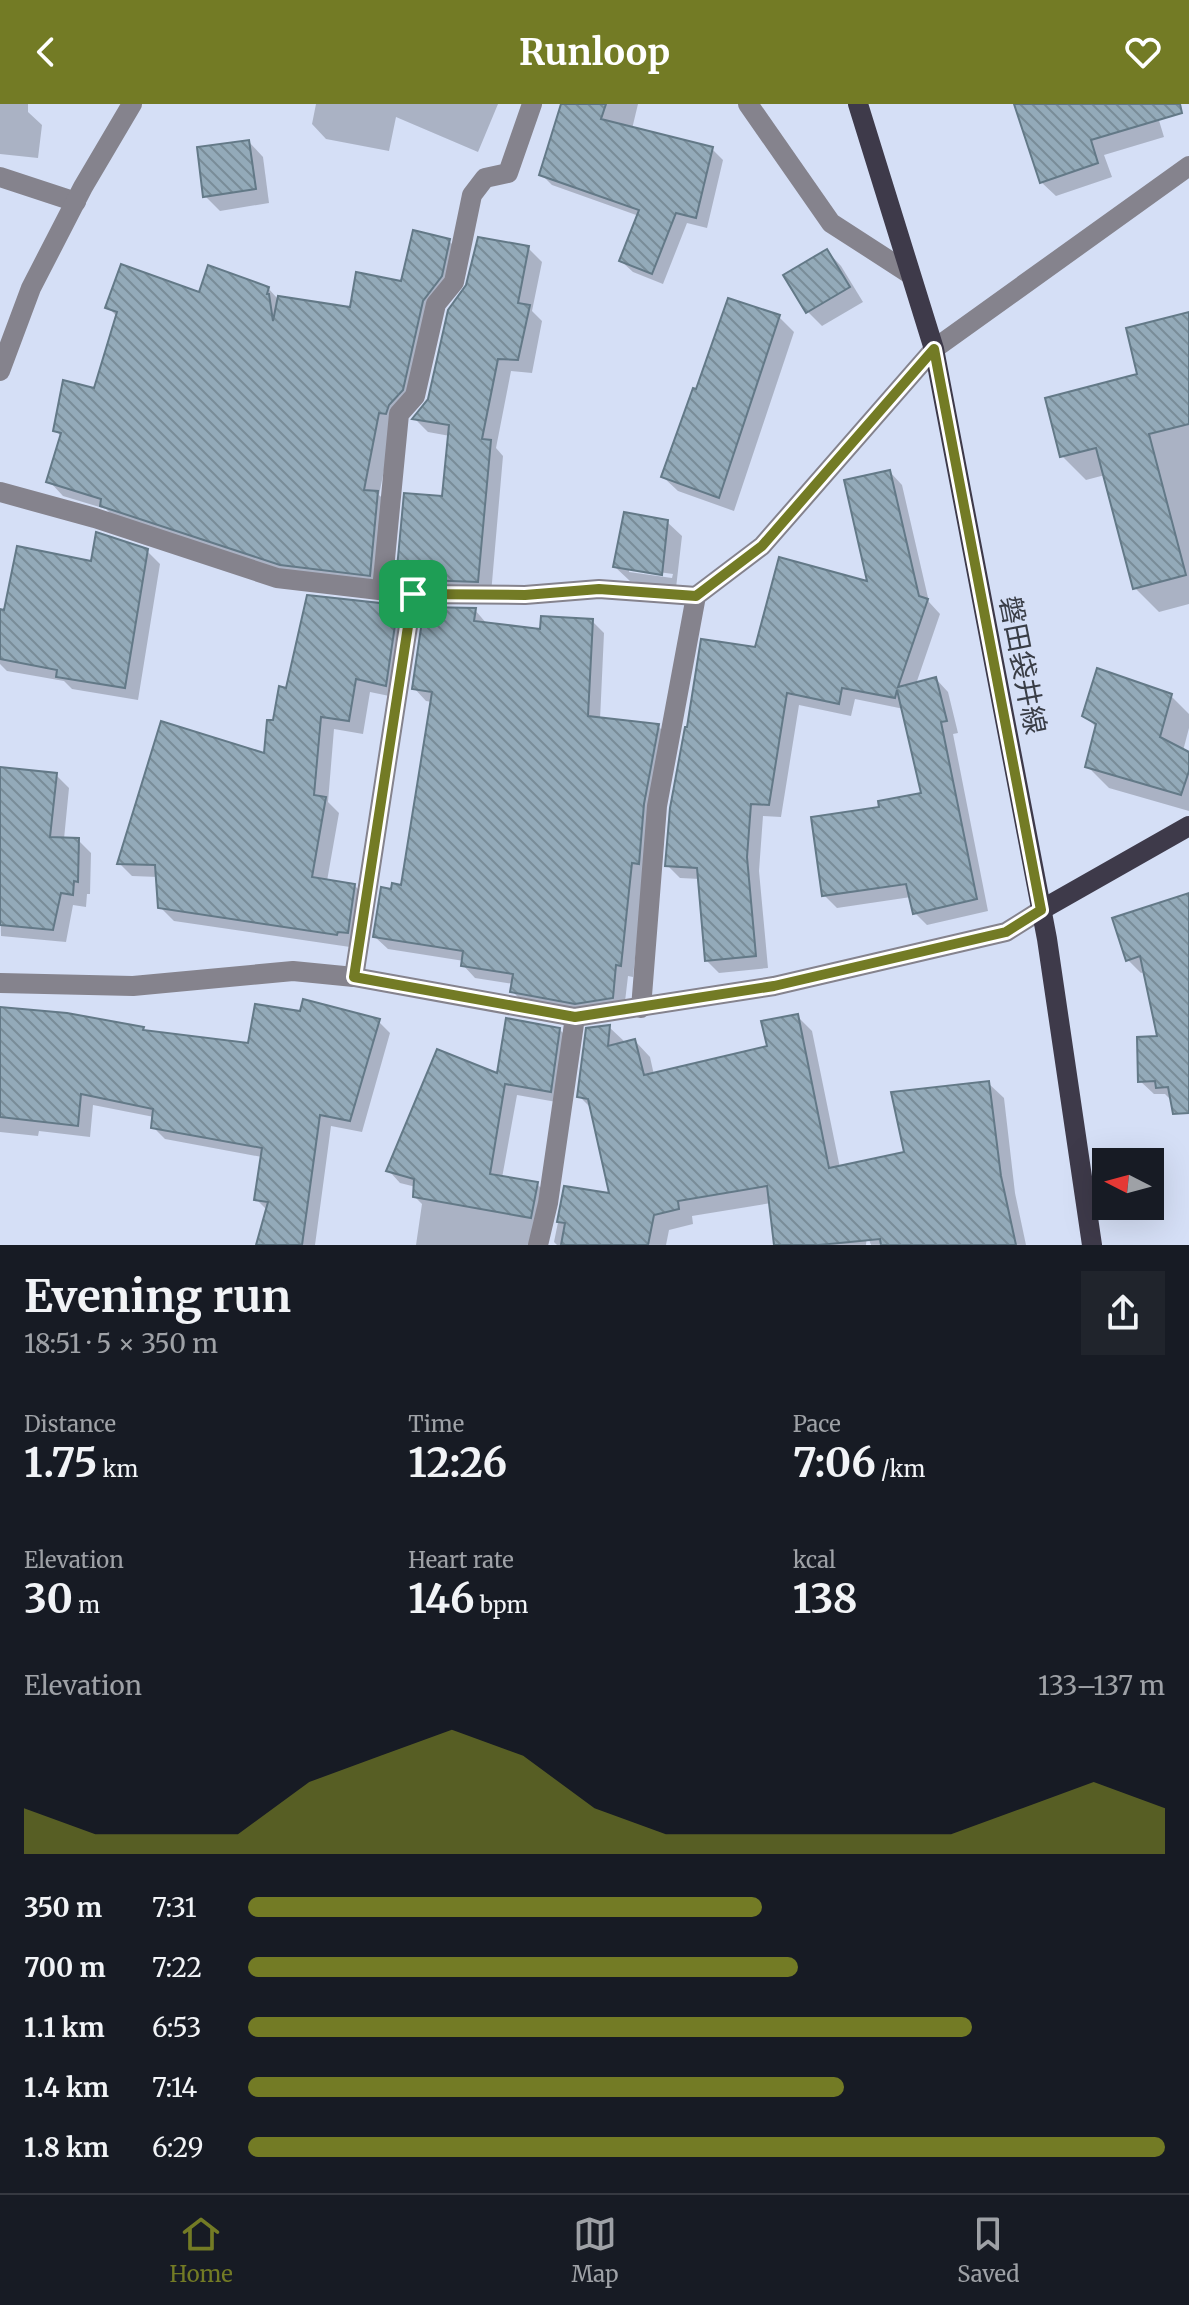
<!DOCTYPE html>
<html lang="en">
<head>
<meta charset="utf-8">
<style>
	:root { --surface:#171b24; --page:#20242c; --text:#f1f3f6; --muted:#9ea1a6; --line:#363941; --accent:#737b25 }
	body { margin:0; font-family:Merriweather,"Noto Sans JP",serif; background:var(--page); color:var(--text); height:100vh; display:flex; flex-direction:column; font-size:30px; white-space:nowrap }
	* { box-sizing:border-box; margin:0 }
	p { font-size:26px; color:var(--muted) }
	.icon { flex:none; width:44px; height:44px; fill:none; stroke:currentColor; stroke-width:2; stroke-linecap:round; stroke-linejoin:round }
	.map { position:relative; height:1141px; overflow:hidden }
	.panel { display:flex; flex-direction:column; background:var(--surface); flex:1 }
	.panel>* { flex:none }
	.needle { width:52px; rotate:276deg }
	.buttons { position:absolute; left:1092px; top:1044px; display:grid; gap:16px }
	.buttons a { display:grid; place-items:center; width:72px; height:72px; border-radius:0px; background:var(--surface); box-shadow:0 8px 32px #0002; font-size:40px }
	.pin { position:absolute; display:grid; place-items:center; width:68px; height:68px; color:#fff; margin:-34px; border-radius:16px; box-shadow:0 4px 12px #0006 }
	.round { display:grid; place-items:center; flex:none; width:84px; height:84px; border-radius:0px; background:var(--page) }
	.overview { display:flex; align-items:center; justify-content:space-between; height:136px; padding:0 24px }
	h1 { font-size:44px; font-weight:700; line-height:60px }
	.metrics { display:grid; grid-template-columns:repeat(3,1fr); gap:12px; height:136px; padding:8px 24px }
	.metrics div { display:grid; align-content:center }
	.metrics b { font-size:40px; font-weight:700 }
	.metrics small { font-size:22px; font-weight:400 }
	.metrics p { font-size:22px }
	.chart { height:224px; padding:16px 24px }
	.chart p { display:flex; justify-content:space-between }
	.chart svg { width:100%; height:144px; margin-top:8px; fill:var(--accent); opacity:.7 }
	ul { padding:0 24px; list-style:none; font-size:26px }
	li { display:grid; grid-template-columns:128px 96px 1fr; align-items:center; height:60px }
	li i { height:20px; border-radius:10px; background:var(--accent) }
	header { display:flex; justify-content:space-between; align-items:center; height:104px; padding:0 24px; background:var(--accent); color:#fff; font-size:36px; font-weight:700 }
	.menu { display:flex; justify-content:space-around; align-items:center; height:112px; border-top:2px solid var(--line); background:var(--surface); font-size:22px; color:var(--muted) }
	.menu a { display:grid; justify-items:center; gap:4px }
	.menu .on { color:var(--accent) }
	.map>svg:first-child { display:block }
	.shadow { fill:#0003; fill-rule:evenodd }
	.building { fill:url(#building-back-hatch); stroke:#637987; stroke-width:2 }
	.lines { fill:none; stroke-linecap:round; stroke-linejoin:round }
	.minor { stroke:#85838d; stroke-width:20 }
	.major { stroke:#3e3a4a; stroke-width:20 }
	.route-casing { stroke:#fff; stroke-width:16 }
	.route { stroke:#737b25; stroke-width:10 }
	.labels { text-anchor:middle; stroke-width:6; stroke-linejoin:round; paint-order:stroke }
	.street-label { font-size:28px; fill:#393d46; stroke:#d5dff6 }
</style>
</head>
<body>
<header><svg class="icon" aria-label="back" viewBox="0 0 24 24"><path d="M15 5l-7 7 7 7"/></svg>Runloop<svg class="icon" aria-label="heart" viewBox="0 0 24 24"><path d="M12 20l-8-8c-3-5 5-10 8-4 3-6 11-1 8 4z"/></svg></header>
<div class="map">
<svg width="1189" height="1141" viewBox="0 0 1189 1141">
	<defs>
		<pattern id="building-back-hatch" width="6" height="6" patternUnits="userSpaceOnUse" patternTransform="scale(2)"><rect width="6" height="6" fill="#93aab9"/><path d="M-1 5l2 2M0 0l6 6M5-1l2 2" fill="none" stroke="#798c98"/></pattern>
	</defs>
	<rect width="100%" height="100%" fill="#d5dff6"/>
	<g class="shadow">
		<path d="M0,0H28V8L42,21L38,54L0,50Z"/>
		<path d="M316,0H498L478,48L396,13L389,47L326,35L312,20Z"/>
		<path d="M563,0H638L632,25L712,45L723,56L707,124L687,119L663,180L633,168L621,157L639,112L552,81L541,70Z"/>
		<path d="M1016,0H1154L1164,33L1104,51L1112,73L1056,92L1041,78Z"/>
		<path d="M249,38L263,53L269,99L220,107L205,92Z"/>
		<path d="M449,137L463,151L393,322L379,391L392,403L384,485L296,475L117,416L106,405L63,392L49,377L62,333L55,326L95,287L117,213L108,203L268,184L277,194L351,206L402,179Z"/>
		<path d="M528,144L542,158L532,207L542,217L532,269L511,267L496,344L503,352L491,490L412,488L398,474L444,394L450,332L428,328L415,315Z"/>
		<path d="M827,147L841,162L863,198L822,222L808,208Z"/>
		<path d="M729,196L779,213L794,228L734,407L678,387L663,373L697,288Z"/>
		<path d="M1189,210V500L1159,508L1135,484L1105,371L1086,376L1062,352L1140,271Z"/>
		<path d="M890,368L902,381L929,498L940,510L916,580L936,575L948,588L958,629L953,630L988,807L927,821L915,809L911,793L837,804L824,791L882,704L924,690L904,605L855,595L851,612L799,601L781,713L763,712L759,767L768,864L719,869L706,856L700,775L680,774L667,761L756,545L870,480Z"/>
		<path d="M667,418L682,432L676,484L630,477L615,463ZM629,464L673,470L672,474L629,468Z"/>
		<path d="M147,447L160,460L138,596L72,585L64,577L7,567L0,560V526L92,459Z"/>
		<path d="M397,503L411,517L399,594L370,588L363,630L334,625L328,698L339,709L327,777L354,781L368,795L350,843L174,817L160,803L158,773L132,772L119,759L265,652L288,586Z"/>
		<path d="M475,506L487,520L542,528L592,517L604,529L600,616L658,622L670,634L644,770L633,873L628,872L624,906L589,911L525,900L512,887L514,880L475,874L463,861L464,857L388,845L375,833L393,787L402,783L432,598L426,597L414,584Z"/>
		<path d="M1171,592L1189,610V624L1183,647L1189,650V707L1109,684L1087,662L1097,624L1085,612Z"/>
		<path d="M56,671L69,684L64,735L78,736L91,749L90,790H87L86,803L73,801L66,838L1,832L0,787Z"/>
		<path d="M1189,791V996H1171L1165,990H1154L1140,977L1159,934L1145,868L1141,869L1127,855Z"/>
		<path d="M0,905L250,942L378,917L390,929L362,1028L331,1022L315,1141H258L268,1107L256,1095L262,1053L165,1035L153,1023L154,1013L93,1001L90,1033L39,1027L38,1032L0,1028Z"/>
		<path d="M797,912L812,927L840,1064L906,1049L988,979L1004,994L1015,1089L1026,1141H871L867,1130L866,1141H776L771,1099L692,1112L693,1120L669,1126L666,1141H557L554,1138L565,1084L612,1092L593,1006L579,992L609,923L626,939L635,937L650,953L654,971L769,943Z"/>
		<path d="M559,925L571,937L562,999L517,991L502,1074L537,1080L549,1092L539,1141H416L422,1100L415,1093L416,1083L400,1079L389,1067L498,972Z"/>
	</g>
	<g class="building">
		<path d="M561,0H606L601,15L713,43L696,114L676,109L652,170L619,157L639,106L539,71Z"/>
		<path d="M1014,0H1180L1182,9L1091,36L1098,59L1040,79Z"/>
		<path d="M249,36L256,85L203,93L197,43Z"/>
		<path d="M413,126L450,135L442,172L423,197L403,286L389,301L386,310L379,309L364,386L378,387L370,472L280,461L100,402L101,395L46,378L61,329L53,327L63,276L94,284L117,208L105,204L121,160L199,188L208,161L269,183L267,190H269L273,217L278,192L350,203L356,168L401,177Z"/>
		<path d="M478,133L529,142L518,199L530,201L518,256L498,255L482,335L491,336L478,478L396,475L404,389L442,392L449,321L412,315L428,295L448,206L466,181Z"/>
		<path d="M827,145L850,183L806,209L783,171Z"/>
		<path d="M728,194L780,211L719,394L661,373L693,284L696,285Z"/>
		<path d="M1189,208V320L1149,330L1186,471L1133,485L1096,344L1060,353L1045,294L1137,270L1126,224Z"/>
		<path d="M890,366L919,492L928,495L898,583L936,573L947,617L941,618L977,795L913,810L906,780L822,792L811,713L879,703L878,697L921,689L897,586L895,594L842,584L839,600L787,589L769,701L751,700L747,753L756,852L705,857L697,764L665,762L670,704L685,623H687L701,535L755,543L779,453L867,477L844,376Z"/>
		<path d="M624,408L668,416L662,471L613,463Z"/>
		<path d="M96,428L148,445L125,584L56,573L57,566L0,555V505L4,506L17,442L91,457Z"/>
		<path d="M307,491L398,501L386,582L356,575L349,617L321,613L314,691L326,693L312,773L355,780L348,829L338,828L337,831L158,804L155,761L117,760L161,617L264,649L267,616H273L279,582L286,584Z"/>
		<path d="M424,503L476,504L474,517L540,525L541,512L593,515L588,612L659,620L644,700L639,760L632,759L621,862L616,861L613,894L575,900L510,888L513,870L461,862L463,847L373,833L381,783L391,785L392,779L401,781L432,588L412,585Z"/>
		<path d="M1097,564L1172,590L1160,633L1189,648V667L1181,691L1085,663L1096,620L1082,612Z"/>
		<path d="M0,663L57,669L50,733L79,734L78,778L74,777L73,791L61,789L53,826L0,821Z"/>
		<path d="M1189,789V1009L1173,1010L1168,983L1156,984L1155,977L1138,978L1137,933L1157,932L1140,852L1126,857L1112,814Z"/>
		<path d="M303,895L380,915L350,1017L320,1011L302,1141H256L268,1098L254,1096L262,1044L151,1024L153,1005L81,990L78,1022L0,1013V903L67,909L144,923L143,926L248,939L255,900L300,907Z"/>
		<path d="M798,910L829,1064L904,1048L891,988L989,977L1001,1072L1016,1141H881L880,1135L819,1141H774L767,1082L678,1097L679,1105L654,1111L648,1141H561L565,1119L557,1118L564,1082L609,1089L588,995L577,993L586,924L610,921L608,942L635,935L644,971L767,942L761,917Z"/>
		<path d="M506,914L560,924L551,988L505,980L490,1070L538,1078L531,1114L413,1093L414,1075L386,1067L437,945L497,969Z"/>
	</g>
	<g class="lines">
		<g class="minor">
			<path d="M748,0L831,119L910,170"/>
			<path d="M0,73L76,98"/>
			<path d="M0,267L31,184L83,83L132,0"/>
			<path d="M0,388L95,414L277,474L413,490L525,491L599,485L696,492"/>
			<path d="M382,486L399,310L415,292L436,200L454,178L472,91L485,74L508,69L532,0"/>
			<path d="M354,873L413,490"/>
			<path d="M0,879L133,882L293,867L354,873L575,913L774,882L1006,828L1041,806"/>
			<path d="M641,904L657,702L696,492L762,442L934,245L1189,62"/>
			<path d="M538,1141L548,1099L575,913"/>
		</g>
		<g class="major">
			<path d="M858,0L934,245L1047,835L1092,1141"/>
			<path d="M1041,806L1189,722"/>
		</g>
	</g>
	<g class="lines">
		<defs>
			<path id="route" d="M934,245L1041,806L1006,828L774,882L575,913L354,873L413,490L525,491L599,485L696,492L762,442Z"/>
		</defs>
		<use href="#route" class="route-casing"/>
		<use href="#route" class="route"/>
	</g>
	<g class="labels">
		<g class="street-label">
			<text transform="translate(1023 561) rotate(79)" y="10">磐田袋井線</text>
		</g>
	</g>
</svg>
<div class="buttons">
<a><svg class="needle" viewBox="-14 -14 28 28"><path d="M0-13l5 13h-10z" fill="#e53935"/><path d="M0 13l5-13h-10z" fill="#9ea1a6"/></svg></a>
</div>
<div class="pin" style="left:413px;top:490px;background:#1e9e55"><svg class="icon" aria-label="arrive" viewBox="0 0 24 24"><path d="M6 21V4h12l-3 4 3 4H6"/></svg></div>
</div>
<section class="panel">
<div class="overview"><div><h1>Evening run</h1><p>18:51 · 5 × 350 m</p></div><a class="round"><svg class="icon" aria-label="share" viewBox="0 0 24 24"><path d="M12 15V3M7 8l5-5 5 5M5 13v7h14v-7"/></svg></a></div>
<div class="metrics">
<div><p>Distance</p><b>1.75<small> km</small></b></div>
<div><p>Time</p><b>12:26</b></div>
<div><p>Pace</p><b>7:06<small> /km</small></b></div>
</div>
<div class="metrics">
<div><p>Elevation</p><b>30<small> m</small></b></div>
<div><p>Heart rate</p><b>146<small> bpm</small></b></div>
<div><p>kcal</p><b>138</b></div>
</div>
<div class="chart"><p><span>Elevation</span>133–137 m</p>
<svg viewBox="0 0 160 44" preserveAspectRatio="none"><path d="M0 44V30L10 38L20 38L30 38L40 22L50 14L60 6L70 14L80 30L90 38L100 38L110 38L120 38L130 38L140 30L150 22L160 30V44z"/></svg>
</div>
<ul>
<li><b>350 m</b>7:31<i style="width:56%"></i></li>
<li><b>700 m</b>7:22<i style="width:60%"></i></li>
<li><b>1.1 km</b>6:53<i style="width:79%"></i></li>
<li><b>1.4 km</b>7:14<i style="width:65%"></i></li>
<li><b>1.8 km</b>6:29<i style="width:100%"></i></li>
</ul>
</section>
<nav class="menu">
<a class="on"><svg class="icon" aria-label="home" viewBox="0 0 24 24"><path d="M3 11l9-7 9 7M6 9v11h12V9"/></svg>Home</a>
<a><svg class="icon" aria-label="map" viewBox="0 0 24 24"><path d="M3 6l6-2 6 2 6-2v14l-6 2-6-2-6 2zM9 4v14M15 6v14"/></svg>Map</a>
<a><svg class="icon" aria-label="saved" viewBox="0 0 24 24"><path d="M7 4h10v16l-5-4-5 4z"/></svg>Saved</a>
</nav>
</body>
</html>
